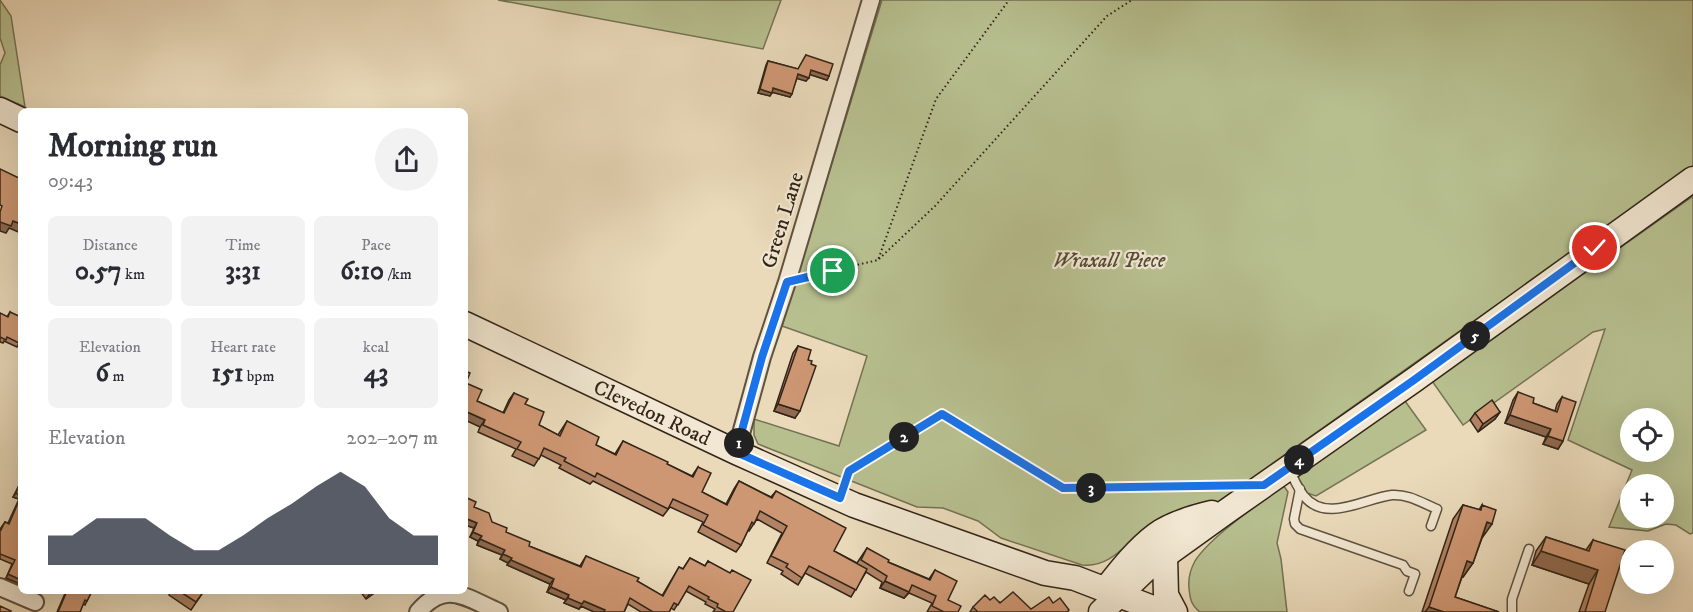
<!DOCTYPE html>
<html lang="en">
<head>
<meta charset="utf-8">
<style>
	:root { --surface:#fff; --page:#f2f2f3; --text:#2b2b33; --muted:#7c7c81; --accent:#111827 }
	body { margin:0; font-family:"IM FELL DW Pica",serif; background:var(--page); color:var(--text); height:100vh; display:flex; flex-direction:column; font-size:22px; white-space:nowrap }
	* { box-sizing:border-box; margin:0 }
	p { font-size:20px; color:var(--muted) }
	.icon { flex:none; width:33px; height:33px; fill:none; stroke:currentColor; stroke-width:2; stroke-linecap:round; stroke-linejoin:round }
	.map { position:relative; flex:1; overflow:hidden }
	.sheet { position:absolute; left:18px; top:108px; width:450px; height:486px; display:flex; flex-direction:column; background:var(--surface); border-radius:9px; box-shadow:0 6px 24px #0002 }
	.sheet>* { flex:none }
	.controls { position:absolute; left:1620px; top:408px; display:grid; gap:12px }
	.controls a { display:grid; place-items:center; width:54px; height:54px; border-radius:50%; background:var(--surface); box-shadow:0 6px 24px #0002; font-size:30px }
	.pin { position:absolute; display:grid; place-items:center; width:51px; height:51px; color:#fff; margin:-26px; border:3px solid #fff; border-radius:50%; box-shadow:0 2px 6px #0007 }
	.km { position:absolute; width:30px; height:30px; margin:-15px; border-radius:50%; background:#222; color:#fff; font-size:16px; line-height:30px; text-align:center }
	.round { display:grid; place-items:center; flex:none; width:63px; height:63px; border-radius:32px; background:var(--page) }
	.summary { display:flex; align-items:center; justify-content:space-between; height:102px; padding:0 30px }
	h1 { font-size:33px; font-weight:700; line-height:45px }
	.stats { display:grid; grid-template-columns:repeat(3,1fr); gap:9px; height:102px; padding:6px 30px }
	.stats div { display:grid; align-content:center; border-radius:9px; background:var(--page); text-align:center }
	.stats b { font-size:26px; font-weight:700 }
	.stats small { font-size:16px; font-weight:400 }
	.stats p { font-size:16px }
	.chart { height:168px; padding:12px 30px }
	.chart p { display:flex; justify-content:space-between }
	.chart svg { width:100%; height:108px; margin-top:6px; fill:var(--accent); opacity:.7 }
	.map>svg:first-child { display:block }
	.green { fill:#b7bf8f; stroke:#747254; stroke-width:1.5; fill-rule:evenodd }
	.lines { fill:none; stroke-linecap:round; stroke-linejoin:round }
	.lane-casing { stroke:#605240; stroke-width:11 }
	.street-casing { stroke:#605240; stroke-width:20 }
	.secondary-casing { stroke:#322518; stroke-width:27 }
	.path { stroke:#322518; stroke-width:2; stroke-dasharray:1.5 3; stroke-linecap:butt }
	.lane { stroke:#f1e7d2; stroke-width:8 }
	.street { stroke:#f1e7d2; stroke-width:16 }
	.secondary { stroke:#f1e7d2; stroke-width:24 }
	.wall { fill:#b18263; stroke:#322518; stroke-width:1.5 }
	.shaded-wall { fill:#906a50; stroke:#322518; stroke-width:1.5 }
	.building { fill:#ce9773; stroke:#322518; stroke-width:1.5 }
	.route-casing { stroke:#fff; stroke-width:12 }
	.route { stroke:#1a73e8; stroke-width:8 }
	.labels { text-anchor:middle; stroke-width:4.5; stroke-linejoin:round; paint-order:stroke }
	.street-label { font-size:21px; fill:#322518; stroke:#f1e7d2 }
	.park-label { font-size:21px; font-style:italic; fill:#534c36; stroke:#f1e7d2 }
</style>
</head>
<body>
<div class="map">
<svg width="1693" height="612" viewBox="0 0 1693 612">
	<rect width="100%" height="100%" fill="#eadaba"/>
	<filter id="stains"><feTurbulence type="fractalNoise" baseFrequency=".00333" numOctaves="4"/><feColorMatrix values="0 0 0 0 .2 0 0 0 0 .09 0 0 0 0 .02 0 0 0 .5 -.17"/></filter>
	<radialGradient id="worn" r=".72"><stop offset=".6" stop-color="#630" stop-opacity="0"/><stop offset="1" stop-color="#630" stop-opacity=".3"/></radialGradient>
	<g class="green">
		<path d="M0,0L11,16L25,107L0,96V65L5,53L0,38Z"/>
		<path d="M498,0H781L763,49Z"/>
		<path d="M882,0H1693V166L1218,502C1197,508 1176,513 1156,522C1131,535 1114,569 1082,565L1001,538L978,521L943,508L917,507L758,444L754,435V419L839,446L867,356L782,326Z"/>
		<path d="M1693,196V533L1690,534L1676,525L1666,524L1648,531L1609,527L1632,470L1568,440L1605,329L1593,332L1463,425L1432,381ZM1630,418H1664V452H1630ZM1630,484H1664V518H1630Z"/>
		<path d="M1405,401L1426,430L1316,496L1307,493L1297,476Z"/>
		<path d="M1283,485L1288,492L1277,543L1281,559L1287,612H1200C1191,605 1190,599 1189,588C1188,578 1190,570 1195,561C1210,537 1259,504 1283,485Z"/>
	</g>
	<g class="lines">
		<defs>
			<g id="lane">
				<path d="M1290,471C1294,479 1298,489 1304,496C1326,524 1365,498 1392,495C1409,494 1422,503 1437,509L1431,526"/>
				<path d="M1300,489L1294,519L1295,524L1300,529L1403,565L1407,571L1415,574L1409,591"/>
				<path d="M1512,612V599L1529,549"/>
			</g>
			<g id="street">
				<path d="M736,452L762,357L787,282L871,0"/>
				<path d="M0,587L35,602"/>
				<path d="M418,612C446,579 466,598 499,612"/>
			</g>
			<g id="secondary">
				<path d="M0,110L21,120"/>
				<path id="s1" d="M465,324L736,452L854,505L1045,573L1075,578L1163,612"/>
				<path d="M1165,556L1166,595L1175,612"/>
				<path d="M1105,590C1120,571 1136,550 1156,535C1171,524 1195,517 1212,513"/>
				<path d="M1101,612L1145,570L1227,511L1414,380L1693,179"/>
			</g>
		</defs>
		<use href="#lane" class="lane-casing"/>
		<use href="#street" class="street-casing"/>
		<use href="#secondary" class="secondary-casing"/>
		<g class="path">
			<path d="M879,259L935,206L1107,16L1132,0"/>
			<path d="M805,277L878,260L936,99L1009,0"/>
			<path d="M846,482L849,471L942,414L1063,488L1230,485"/>
		</g>
		<use href="#lane" class="lane"/>
		<use href="#street" class="street"/>
		<use href="#secondary" class="secondary"/>
	</g>
	<g class="wall">
		<path d="M806,55L829,76L827,80L810,74L806,81L797,78L790,97L772,92L770,96L758,93L766,65L768,61L798,69Z"/>
		<path d="M10,312L19,343L17,347L4,341L3,343L0,342V313L7,317Z"/>
		<path d="M798,346L811,364L795,418L774,411L793,353Z"/>
		<path d="M466,383L477,401L503,413L509,400L514,393L525,404L539,425L558,435L567,421L596,445L615,454L623,441L667,464L692,476L698,467L702,492L726,504L734,489L739,481L771,497L776,491L834,551L857,563L867,548L888,562L929,579L935,570L948,600L958,612H927L932,603L909,593L904,598L880,588L882,582L866,572L851,597L805,573L798,585L781,574L783,571L767,563L782,533L757,519L749,531L748,530L741,545L736,552L698,532L703,522L670,507L663,516L593,481L590,484L559,468L561,465L541,455L534,466L512,456L516,449L478,432L480,427Z"/>
		<path d="M1518,392L1533,403L1555,411L1557,404L1562,397L1563,441L1558,449L1543,444L1546,437L1505,423L1513,400Z"/>
		<path d="M1500,412L1495,419L1478,432L1470,420L1475,413Z"/>
		<path d="M21,481L18,583L6,578L12,564L0,559V529L5,522L8,523L19,499L13,497Z"/>
		<path d="M465,497L474,507L492,522L506,532L529,546L580,566L586,556L637,581L662,596L679,567L683,569L690,558L705,566L708,561L733,612H713L715,609L705,604L706,602L686,591L674,610L671,608L669,612H641L628,604L624,612H594L581,606L579,609L564,603L566,600L547,592L550,584L507,565L508,563L500,559L502,555L477,545L478,541L470,537L474,528L465,525Z"/>
		<path d="M1463,505L1479,510L1482,505V538L1473,563L1463,577H1462L1455,597L1499,612H1422L1453,519Z"/>
		<path d="M1546,537L1586,550L1593,540L1605,612H1579L1589,584L1532,565L1536,551Z"/>
		<path d="M66,591H92L85,605L83,604L80,612H57Z"/>
		<path d="M171,591H204L191,610L169,595Z"/>
		<path d="M360,591H377L366,599Z"/>
		<path d="M990,600L1031,609L1053,603L1068,612H970L973,607Z"/>
	</g>
	<g class="shaded-wall">
		<path d="M811,70L829,76L827,80L808,74Z"/>
		<path d="M798,74L809,78L806,81L795,78Z"/>
		<path d="M773,88L792,94L790,97L771,92Z"/>
		<path d="M760,89L772,93L770,96L758,93Z"/>
		<path d="M13,221L21,224V233L9,228L6,233L0,231V222Z"/>
		<path d="M778,404L800,411L795,418L774,411Z"/>
		<path d="M465,411L485,420L480,427L465,420Z"/>
		<path d="M1500,412L1495,419L1478,432L1483,424Z"/>
		<path d="M1510,415L1551,429L1546,437L1505,423Z"/>
		<path d="M1548,436L1563,441L1558,449L1543,444Z"/>
		<path d="M16,493L21,495L19,499L13,497Z"/>
		<path d="M465,518L477,523L474,528L465,525Z"/>
		<path d="M1487,522L1492,524L1482,538Z"/>
		<path d="M473,532L482,536L478,541L470,537Z"/>
		<path d="M480,539L505,550L502,555L477,545Z"/>
		<path d="M1541,551L1598,570L1589,584L1532,565Z"/>
		<path d="M503,554L512,558L508,563L500,559Z"/>
		<path d="M511,560L554,579L550,584L507,565Z"/>
		<path d="M1467,561L1473,563L1463,577L1457,575Z"/>
		<path d="M8,574L21,580V582L18,583L6,578Z"/>
		<path d="M885,581L909,592L904,598L880,588Z"/>
		<path d="M551,587L569,595L566,600L547,592Z"/>
		<path d="M373,591H377L366,599L371,592Z"/>
		<path d="M568,598L584,601L605,610L603,612H594L581,606L579,609L564,603Z"/>
		<path d="M1429,607L1444,612H1425Z"/>
	</g>
	<g class="building">
		<path d="M806,55L833,64L829,76L811,70L809,78L798,74L792,94L773,88L772,93L760,89L768,61L798,69Z"/>
		<path d="M0,169L21,179V224L13,221L11,226L0,222V212L2,206L0,205Z"/>
		<path d="M10,312L21,317V339L19,343L7,337L6,340L0,337V313L8,317Z"/>
		<path d="M798,346L811,350L808,360L812,361L811,364L816,366L800,411L778,404Z"/>
		<path d="M465,371L470,373L466,383L482,390L477,401L504,413L514,393L528,399L525,404L544,412L539,425L560,436L567,421L599,437L596,445L616,455L623,441L668,462L667,464L693,477L698,467L711,473L702,492L727,505L739,481L772,498L776,491L846,528L834,551L867,569L856,590L809,566L802,578L786,567L788,564L771,556L787,526L760,511L754,524L752,522L741,545L703,525L708,515L673,499L668,509L597,473L595,477L564,461L566,458L544,448L539,459L517,449L521,442L483,425L485,420L465,411Z"/>
		<path d="M1518,392L1534,398L1533,403L1557,412L1562,397L1576,402L1563,441L1548,436L1551,429L1510,415Z"/>
		<path d="M1492,400L1500,412L1483,424L1475,413Z"/>
		<path d="M21,481V495L16,493Z"/>
		<path d="M21,496V580L8,574L15,560L0,554V529L1,530L5,522L9,524Z"/>
		<path d="M465,497L476,502L474,507L489,513L492,522L507,528L506,532L530,542L529,546L581,567L586,556L639,578L637,581L663,596L679,567L683,569L690,558L705,566L708,561L730,573L732,570L751,580L733,612H726L717,607L718,604L708,599L709,597L689,586L678,605L674,603L669,612H653L630,598L624,612H604L605,610L584,601L582,604L568,598L569,595L551,587L554,579L511,560L512,558L503,554L505,550L480,539L482,536L473,532L477,523L465,518Z"/>
		<path d="M1463,505L1481,510L1482,505L1496,510L1492,524L1487,522L1473,563L1467,561L1455,597L1499,612H1444L1429,607Z"/>
		<path d="M1546,537L1589,551L1593,540L1625,550L1605,612H1585L1598,570L1541,551Z"/>
		<path d="M867,548L889,560L888,562L930,580L935,570L957,581L948,600L961,606L958,612H944L932,606L936,596L912,585L909,592L885,581L887,576L861,560Z"/>
		<path d="M67,591H92L87,601L85,600L80,612H58Z"/>
		<path d="M179,591H204L196,602Z"/>
		<path d="M1013,592L1031,609L1049,597L1053,603L1060,598L1069,610L1067,612H978L973,607L985,595L990,600L994,597L1000,603Z"/>
		<path d="M0,606L11,611L10,612H0Z"/>
	</g>
	<g class="lines">
		<defs>
			<path id="route" d="M833,271L787,282L762,357L736,452L840,498L849,471L942,414L1063,488L1264,485L1414,380L1595,248"/>
		</defs>
		<use href="#route" class="route-casing"/>
		<use href="#route" class="route"/>
	</g>
	<g class="labels">
		<g class="street-label">
			<text transform="translate(782 220) rotate(-73)" y="7">Green Lane</text>
			<text dy="7" stroke="none"><textPath href="#s1" startOffset="207">Clevedon Road</textPath></text>
		</g>
		<g class="park-label">
			<text x="1109" y="267">Wraxall Piece</text>
		</g>
	</g>
	<rect width="100%" height="100%" filter="url(#stains)"/>
	<rect width="100%" height="100%" fill="url(#worn)"/>
</svg>
<div class="controls">
<a><svg class="icon" aria-label="locate" viewBox="0 0 24 24"><circle cx="12" cy="12" r="6"/><path d="M12 2v4M12 18v4M2 12h4M18 12h4"/></svg></a>
<a>+</a>
<a>−</a>
</div>
<div class="pin" style="left:833px;top:271px;background:#1e9e55"><svg class="icon" aria-label="arrive" viewBox="0 0 24 24"><path d="M6 21V4h12l-3 4 3 4H6"/></svg></div>
<div class="pin" style="left:1595px;top:248px;background:#d93025"><svg class="icon" aria-label="check" viewBox="0 0 24 24"><path d="M5 12l5 5 9-10"/></svg></div>
<b class="km" style="left:739px;top:443px">1</b>
<b class="km" style="left:904px;top:437px">2</b>
<b class="km" style="left:1091px;top:488px">3</b>
<b class="km" style="left:1299px;top:460px">4</b>
<b class="km" style="left:1475px;top:336px">5</b>
<section class="sheet">
<div class="summary"><div><h1>Morning run</h1><p>09:43</p></div><a class="round"><svg class="icon" aria-label="share" viewBox="0 0 24 24"><path d="M12 15V3M7 8l5-5 5 5M5 13v7h14v-7"/></svg></a></div>
<div class="stats">
<div><p>Distance</p><b>0.57<small> km</small></b></div>
<div><p>Time</p><b>3:31</b></div>
<div><p>Pace</p><b>6:10<small> /km</small></b></div>
</div>
<div class="stats">
<div><p>Elevation</p><b>6<small> m</small></b></div>
<div><p>Heart rate</p><b>151<small> bpm</small></b></div>
<div><p>kcal</p><b>43</b></div>
</div>
<div class="chart"><p><span>Elevation</span>202–207 m</p>
<svg viewBox="0 0 160 44" preserveAspectRatio="none"><path d="M0 44V32L10 32L20 25L30 25L40 25L50 32L60 38L70 38L80 32L90 25L100 19L110 12L120 6L130 12L140 25L150 32L160 32V44z"/></svg>
</div>
</section>
</div>
</body>
</html>
